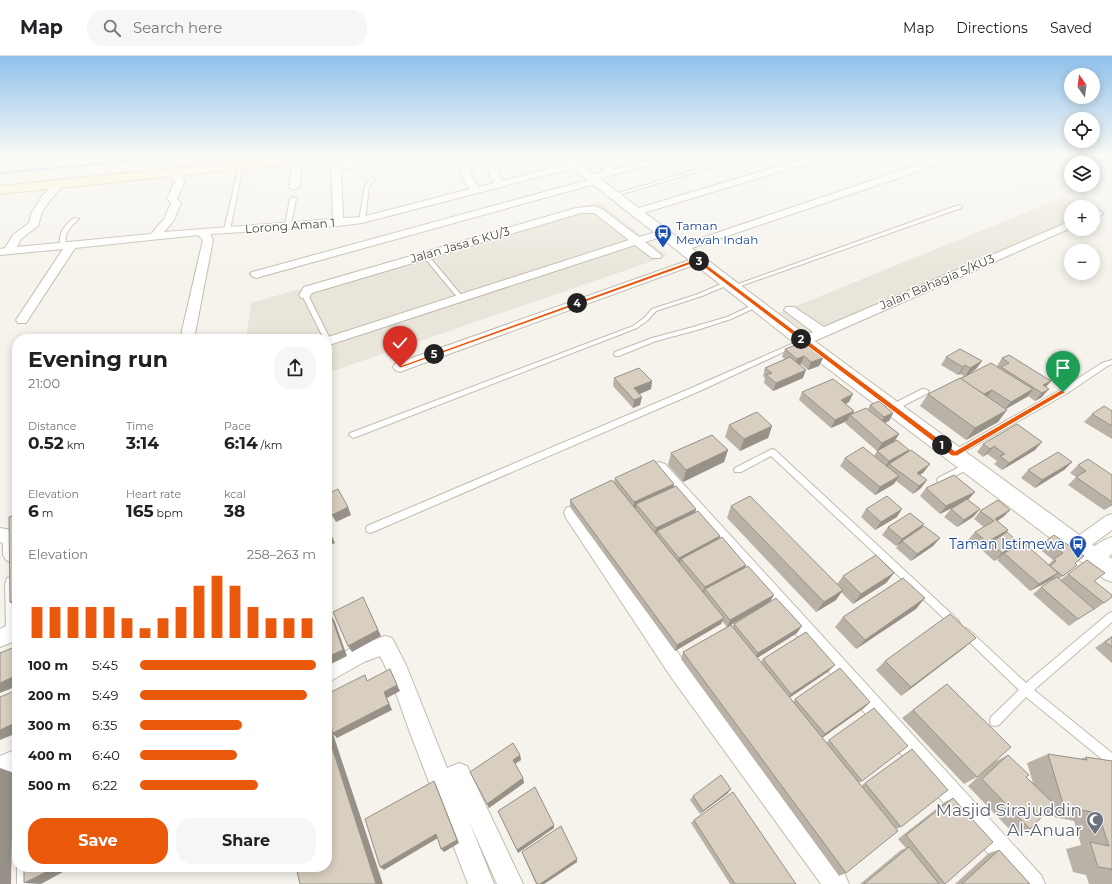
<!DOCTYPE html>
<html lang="en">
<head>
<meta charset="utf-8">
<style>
	:root { --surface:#fff; --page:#f6f6f6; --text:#202124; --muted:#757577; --line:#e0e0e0; --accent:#ea580c }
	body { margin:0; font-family:Montserrat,sans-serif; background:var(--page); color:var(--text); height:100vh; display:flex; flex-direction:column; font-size:15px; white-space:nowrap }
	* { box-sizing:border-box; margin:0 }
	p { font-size:13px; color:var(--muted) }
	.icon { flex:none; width:22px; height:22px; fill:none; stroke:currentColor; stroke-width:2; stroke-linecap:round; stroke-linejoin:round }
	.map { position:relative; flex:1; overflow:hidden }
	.drawer { position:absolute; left:12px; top:278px; width:320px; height:538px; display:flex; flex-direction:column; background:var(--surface); border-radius:16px; box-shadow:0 2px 10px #0003 }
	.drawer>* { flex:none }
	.needle { width:26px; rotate:346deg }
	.fabs { position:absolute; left:1064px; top:12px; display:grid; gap:8px }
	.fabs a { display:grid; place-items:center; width:36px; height:36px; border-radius:50%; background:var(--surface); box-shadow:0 2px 10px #0003; font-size:20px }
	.pin { position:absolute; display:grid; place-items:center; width:34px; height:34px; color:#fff; margin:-41px -17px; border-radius:50% 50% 50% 0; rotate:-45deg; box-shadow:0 0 4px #0007 }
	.pin .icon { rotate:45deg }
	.km { position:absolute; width:20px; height:20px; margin:-10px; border-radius:50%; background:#222; color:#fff; font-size:11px; line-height:20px; text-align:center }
	.round { display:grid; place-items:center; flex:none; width:42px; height:42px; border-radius:16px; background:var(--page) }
	.summary { display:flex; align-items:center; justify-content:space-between; height:68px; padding:0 16px }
	h1 { font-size:22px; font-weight:700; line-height:30px }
	.stats { display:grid; grid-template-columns:repeat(3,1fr); gap:6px; height:68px; padding:4px 16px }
	.stats div { display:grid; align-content:center }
	.stats b { font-size:17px; font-weight:700 }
	.stats small { font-size:11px; font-weight:400 }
	.stats p { font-size:11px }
	.chart { height:112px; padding:8px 16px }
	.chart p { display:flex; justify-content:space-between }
	.chart svg { width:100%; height:72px; margin-top:4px; stroke:var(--accent); stroke-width:6 }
	.button { display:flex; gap:8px; margin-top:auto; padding:8px 16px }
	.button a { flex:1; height:46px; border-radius:16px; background:var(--accent); color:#fff; font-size:16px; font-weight:700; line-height:46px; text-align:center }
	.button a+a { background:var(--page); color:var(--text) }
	ul { padding:0 16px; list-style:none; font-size:13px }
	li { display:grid; grid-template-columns:64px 48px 1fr; align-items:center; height:30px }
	li i { height:10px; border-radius:5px; background:var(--accent) }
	header { display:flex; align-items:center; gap:24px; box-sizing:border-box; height:56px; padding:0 20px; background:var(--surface); border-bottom:1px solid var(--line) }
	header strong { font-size:19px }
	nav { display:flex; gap:22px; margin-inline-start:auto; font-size:14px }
	.search { width:280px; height:36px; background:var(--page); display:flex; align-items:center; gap:10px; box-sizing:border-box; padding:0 14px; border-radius:16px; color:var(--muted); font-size:15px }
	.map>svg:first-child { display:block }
	.residential { fill:#eae5da }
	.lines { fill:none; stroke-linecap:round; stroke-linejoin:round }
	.stream { stroke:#a9d4f2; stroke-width:2.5 }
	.service-casing { stroke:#c2bbae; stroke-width:2 }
	.minor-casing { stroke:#c2bbae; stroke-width:2 }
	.tertiary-casing { stroke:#c2bbae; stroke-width:2 }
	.secondary-casing { stroke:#d6c79b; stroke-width:2 }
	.service { fill:#fff; fill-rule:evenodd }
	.minor { fill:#fff; fill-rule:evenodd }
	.tertiary { fill:#fff; fill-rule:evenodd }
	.secondary { fill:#fff3cd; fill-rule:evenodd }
	.wall { fill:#bab2a6; fill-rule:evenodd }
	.shaded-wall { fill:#979187 }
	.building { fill:#d8cfc1; stroke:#979187 }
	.route { fill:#ea580c; stroke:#fff }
	.labels { text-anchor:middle; stroke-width:3; stroke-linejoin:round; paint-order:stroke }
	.far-street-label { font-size:12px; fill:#4b4439; stroke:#fff }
	.far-transit-label { font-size:12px; fill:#164399; stroke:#fff; text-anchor:start }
	.transit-label { font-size:14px; fill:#164399; stroke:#fff; text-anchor:end }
	.near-worship-label { font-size:17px; fill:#5b616d; stroke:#fff; text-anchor:end }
</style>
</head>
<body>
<header>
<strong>Map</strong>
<div class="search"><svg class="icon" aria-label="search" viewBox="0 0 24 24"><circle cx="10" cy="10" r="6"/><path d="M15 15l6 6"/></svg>Search here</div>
<nav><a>Map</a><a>Directions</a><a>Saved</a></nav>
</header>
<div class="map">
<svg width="1112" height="828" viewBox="0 0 1112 828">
	<rect width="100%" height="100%" fill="#f6f3ec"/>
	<g class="residential">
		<path d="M0,100H129L0,112Z"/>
		<path d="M1064,141L1088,151H1071V172L816,284L779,257Z"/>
		<path d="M600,146L667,200L327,317V283H246L251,247Z"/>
	</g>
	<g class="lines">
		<path class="stream" d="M0,117L183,100"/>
		<defs>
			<g id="service">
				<path d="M626,100H631L643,109L639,110Z"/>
				<path d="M741,100H749L616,140L612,139Z"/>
				<path d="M241,109L243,110L230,174L227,176L224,174L239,110Z"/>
				<path d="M371,122L375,123L369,130L365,164L362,166L359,164L365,130Z"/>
				<path d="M293,141L296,143L291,169L288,171L285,169L290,143Z"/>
				<path d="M959,149L962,151L961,152L735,232H731L730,231Z"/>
				<path d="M74,162L79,163C69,172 64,177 66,190L61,191C57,179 64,169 74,162Z"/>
				<path d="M423,198H427L462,240V242H458L423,200Z"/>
				<path d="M728,225L731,227L730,228L702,240L656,255L648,264L637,272L356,381L353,382L349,379L350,377L633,270L644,262L652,253L698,238Z"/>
				<path d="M305,237L308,239L331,285L330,286L327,287V283H324L302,239Z"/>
				<path d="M757,247L759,248V250L731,263L697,274L656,285L619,300H615L614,298L615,296L652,282L693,271L727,261Z"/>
				<path d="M803,283L805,284V286L702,334L373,476L370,477L367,476L366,473L367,470L696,330Z"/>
				<path d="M1112,304V308L1106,311L1066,338L957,400H951L950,398L951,396L1060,334L1102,307Z"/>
				<path d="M922,333H925L929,335L928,337L895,354L892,355L888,352L889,350Z"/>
				<path d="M772,393L775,394L958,564L960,567L958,570L955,571L952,570L771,400L741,416H735L734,414L735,412Z"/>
				<path d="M969,406L973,409L972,411L944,426H938L937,424L938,422Z"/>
				<path d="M1112,556V566L1034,634L1112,697V710L1108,708L1026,641L999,669L995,670L991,669L990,665L991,661L1019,634L963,580L961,577L963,574L966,572L969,574L1026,627L1109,557Z"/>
				<rect x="17" y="811" width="12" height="17"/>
			</g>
			<g id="minor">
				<path d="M346,100H355L351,112L341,114L343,162L362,161L470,133L463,124L460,111L465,108L470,111L473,124L479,131L494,127L489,118L488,111C499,99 520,100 534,100L533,102L504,108L498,112L502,125L574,106L579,109L577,111L362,167L338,170L210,178L213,184L194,283H180L203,184L198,179L75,192L26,267H18L16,264L63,193L0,199V193L5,192L13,179L29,167L32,156L43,139L56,126L59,125L64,128L51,143L42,156L38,170L21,183L17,191L151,178L164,163L171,147L167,143L175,125L163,117L168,114L182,120L185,125L177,143L181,147L174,164L164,176L333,163L331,112L333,110L343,108Z"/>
				<path d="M586,100H596L614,113L662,100H677L676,102L598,123L600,125L598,127L256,222L252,220L250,218L252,216L588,124L586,122L588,120L605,115Z"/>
				<path d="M812,100H826L825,102L640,158L636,159L631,156L632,154Z"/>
				<path d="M944,100H958L957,102L686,194H678L676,192L678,190Z"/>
				<path d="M298,101L303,104L299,131L294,134L289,131L293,104Z"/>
				<path d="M594,150L602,153L639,181L663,174L667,175L668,177L667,179L645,186L660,198L662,200L660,202H652L635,189L332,288L327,289V283H322L629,184L594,157H581L312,237L309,242H301L299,239L304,231L576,152Z"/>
				<path d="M1098,154L1103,157L1102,159L1093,162V155Z"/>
				<path d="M1071,165V172L808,288L803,289L798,288L796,285L798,282L813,276L784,254L786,251H794L824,271Z"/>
				<path d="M698,201L702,202L704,204L702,206L405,314L400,316L395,314L393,311L395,308Z"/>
				<path d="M659,406L665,408L1041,819L1045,828H1015L653,416L651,412L653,408Z"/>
				<path d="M572,450L578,452L685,607L845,819L849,828H821L671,621L566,462L564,457L566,452Z"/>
				<path d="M1112,458V474L1083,495L1077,497L1071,495L1068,490L1071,485L1106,460Z"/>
				<path d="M0,472L17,475V505L12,507L6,504L3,499V487L0,486Z"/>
				<path d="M1112,481V498C1104,504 1097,511 1087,507L1084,502C1089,492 1102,484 1112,481Z"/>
				<path d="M14,520L17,521V584L0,591V573L6,570L5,528L7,522Z"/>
				<path d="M385,580L392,582L406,609L447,712L459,707L467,710L523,828H497L469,765L494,828H468L409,674L390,620L380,600L364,606L327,627V606L351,592Z"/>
				<path d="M17,693V716L0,723V700Z"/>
			</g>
			<path id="tertiary" d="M557,100H570L809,281L1112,503V526L1104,523L797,289Z"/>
			<path id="secondary" d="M294,100H339L337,103L333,104L0,138V130Z"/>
		</defs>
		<use href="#service" class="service-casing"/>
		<use href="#minor" class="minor-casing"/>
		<use href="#tertiary" class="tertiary-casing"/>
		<use href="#secondary" class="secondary-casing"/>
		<use href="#service" class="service"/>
		<use href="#minor" class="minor"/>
		<use href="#tertiary" class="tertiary"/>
		<use href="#secondary" class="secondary"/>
	</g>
	<g class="wall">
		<path d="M785,293L823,302L819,310L808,314L801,308L800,309L803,322L773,335L764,327L765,322L763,320L765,312L785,303L782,301Z"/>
		<path d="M946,301L982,305L976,313L967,319L997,310L1002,302L1051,325L1046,331L1042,341L1035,345L1028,340L1006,353L998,366L966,384L920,350L928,338L964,320L960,318L958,319L941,309Z"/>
		<path d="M614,322L652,325L651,333L639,338L640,349L633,352L613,330Z"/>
		<path d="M802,336L849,346L846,348L854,355L853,358L868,353L870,349L893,357L889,365L885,367L899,378L894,386L908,396L924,416L920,419L927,424L921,432L913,438L896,425L894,428L875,439L840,410L845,402L874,400L877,395L888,389L877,395L845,367L847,365L831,372L799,344Z"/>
		<path d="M1112,355V383L1084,366L1092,358Z"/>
		<path d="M729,369L772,370L768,382L740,395L725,381Z"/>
		<path d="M983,388L1035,394L1002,414L994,408L997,405L987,398L983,401L977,396Z"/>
		<path d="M728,394L724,406L683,426L668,409L671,397Z"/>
		<path d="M1072,406L1064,414L1035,432L1021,422L1028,414Z"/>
		<path d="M1078,409L1112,419V449L1104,454L1068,429L1076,421L1070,417Z"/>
		<path d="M615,422L674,428V431L696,453L695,456L720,480L719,483L746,509L745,512L770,546L797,577L757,602L761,606L763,603L829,615L789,642L793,646L795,643L870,646L864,652L822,682L826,687L829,684L862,725L859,727L861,730L912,693L901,771L896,773L846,817L839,820L681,603L683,596L727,571L722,565L721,568L675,595L570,451V444L614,426ZM769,546L734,568L732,571L731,569Z"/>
		<path d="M926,432L968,444L980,453L973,461L957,471L944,461L951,453L958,449L940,458L920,440Z"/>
		<path d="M731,450L837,528L843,520L894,517L886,527L853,548L841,536L836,544L816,556L727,462Z"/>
		<path d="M866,453L897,461L875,474L861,461Z"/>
		<path d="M1010,454L1003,461L997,465L1008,474L1003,479L1019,487L1013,493L1048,509L1053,504L1038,492L1046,485L1054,479L1075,508L1077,509L1059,523L1060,524L1068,518L1094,525L1104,547L1094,554L1093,553L1069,570L1033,538L1041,531L1052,525L1050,524L1030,535L997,504L1000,501L994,505L982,494L988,489L980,493L968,484L975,476L984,471L974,463L980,455Z"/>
		<path d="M888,471L920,473L940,482L933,490L911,505L896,492L900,487L896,490L882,479Z"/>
		<path d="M916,553L856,593L835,571L843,561Z"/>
		<path d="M1112,580V607L1095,592Z"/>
		<path d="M964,592L901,640L876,614L885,605Z"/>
		<path d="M947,628L994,706L1008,699L1026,721L1033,727L1027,707L1048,698L1080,703L1086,701L1112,705V828H1089L1086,819L1073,816L1066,793L1081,789L1074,765L1044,759L1030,773L1014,778L968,730L993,707L977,721L964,728L902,662Z"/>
		<path d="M520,699L521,704L515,708L523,722L524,727L489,752L470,716Z"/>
		<path d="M731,733L727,738L700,758L690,744L693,740Z"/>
		<path d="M953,742L945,828H860L901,794L906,792L898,783L945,746Z"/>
		<path d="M498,755L554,769V772L518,797Z"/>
		<path d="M694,764L796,828H730L691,767Z"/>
		<path d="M999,794L1030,828H955L989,797Z"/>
		<path d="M522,796L577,803V806L544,828H536L523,799Z"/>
	</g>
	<g class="shaded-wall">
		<path d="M804,300L801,308L794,311L797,303Z"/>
		<path d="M823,302L819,310L808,314L811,306Z"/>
		<path d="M982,305L976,313L965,321L970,312Z"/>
		<path d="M965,309L960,318L958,319L963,311Z"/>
		<path d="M806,314L803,322L773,335L776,327Z"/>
		<path d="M652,325L651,333L633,341L634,332Z"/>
		<path d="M1051,325L1044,333L1043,329Z"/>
		<path d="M1033,333L1027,341L1004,354L1011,346Z"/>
		<path d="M1049,333L1042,341L1035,345L1042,337Z"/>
		<path d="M992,334L986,342L980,340Z"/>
		<path d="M853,338L849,346L837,352L841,344Z"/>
		<path d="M642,341L640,349L633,352L634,344Z"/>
		<path d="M1007,354L998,366L966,384L975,372Z"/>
		<path d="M854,355L851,361L850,359L847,365L831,372L835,364Z"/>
		<path d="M893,357L889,365L879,369L884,361Z"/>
		<path d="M772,370L768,382L740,395L744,383Z"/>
		<path d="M899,378L894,386L877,395L882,387Z"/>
		<path d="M1042,386L1035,394L1002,414L1009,407Z"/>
		<path d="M994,390L987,398L983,401L990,393Z"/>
		<path d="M728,394L724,406L683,426L686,414Z"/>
		<path d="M909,394L904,402L889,408L887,411L884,413L889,405Z"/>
		<path d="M1072,406L1064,414L1035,432L1042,424Z"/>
		<path d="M930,408L924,416L911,425L917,417Z"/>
		<path d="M899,420L894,428L875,439L880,431Z"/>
		<path d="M927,424L921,432L913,438L919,430Z"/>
		<path d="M674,428L672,436L636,448V453L633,454L634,446Z"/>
		<path d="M975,436L968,444L940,458L946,450Z"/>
		<path d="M1112,448V449L1104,454Z"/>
		<path d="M348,451L351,459L336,466L332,459Z"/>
		<path d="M696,453L694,461L657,475L656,479L654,480L656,472Z"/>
		<path d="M902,453L897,461L875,474L881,466Z"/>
		<path d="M980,453L973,461L957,471L964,464Z"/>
		<path d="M1010,454L1003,461L988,471L995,463Z"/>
		<path d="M924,468L918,476L902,485L900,488L896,490L902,483Z"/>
		<path d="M327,469L335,487L327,491Z"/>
		<path d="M1008,474L1000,481L990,487L988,489L980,493L987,486Z"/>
		<path d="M720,480L718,488L681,503L680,507L677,509L679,502Z"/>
		<path d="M940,482L933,490L911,505L917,498Z"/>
		<path d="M1019,487L1011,494L1004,497L1000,501L994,505L1002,497Z"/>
		<path d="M746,509L743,516L705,533L704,537L702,538L705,531Z"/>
		<path d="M894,517L886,527L853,548L861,538Z"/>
		<path d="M1058,517L1049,525L1030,535L1039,528Z"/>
		<path d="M843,534L836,544L816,556L824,546Z"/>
		<path d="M774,539L770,546L727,571L730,564Z"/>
		<path d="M363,541L381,580L352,596L348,590Z"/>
		<path d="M925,542L916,553L856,593L865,584Z"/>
		<path d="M17,544V552L10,546Z"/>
		<path d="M331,559L335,566L347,600L327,610V601Z"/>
		<path d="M724,562L721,568L675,595L677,589Z"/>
		<path d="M802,570L797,577L754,604L758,597Z"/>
		<path d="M976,582L964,592L901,640L911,631Z"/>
		<path d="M835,609L829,615L786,644L791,638Z"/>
		<path d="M390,613L400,635L387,642L392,654L337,682L333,678L383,828H376L327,676V658L384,636Z"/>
		<path d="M17,619V630L0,637V627Z"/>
		<path d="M870,646L864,652L819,684L825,678Z"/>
		<path d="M17,666V677L0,684V674Z"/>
		<path d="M520,699L521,704L513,709V704Z"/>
		<path d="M0,712L17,718V775L12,778L11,828H0Z"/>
		<path d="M523,722L524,727L489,752L487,748Z"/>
		<path d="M434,725L436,729L459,787L444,796L441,793Z"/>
		<path d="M731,733L727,738L700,758L703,755Z"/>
		<path d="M554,769V772L518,797L517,794Z"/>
		<path d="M436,778L438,782L384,814L380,811Z"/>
		<path d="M577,803V806L544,828H540Z"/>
		<path d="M56,811H72L41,828L24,827Z"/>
	</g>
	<g class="building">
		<path d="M803,286L823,302L811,306L804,300L797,303L785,293Z"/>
		<path d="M960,293L982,305L970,312L965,309L963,311L946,301Z"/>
		<path d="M1009,299L1051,325L1043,329L1049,333L1042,337L1001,311L1009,307L1002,302Z"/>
		<path d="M790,301L806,314L776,327L766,319L772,317L765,312Z"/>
		<path d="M991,307L1033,333L1011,346L992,334L984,338L960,323Z"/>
		<path d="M639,312L652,325L634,332L642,341L634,344L614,322Z"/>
		<path d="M960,322L1007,354L975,372L928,338Z"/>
		<path d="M833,323L853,338L841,344L854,355L835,364L802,336Z"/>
		<path d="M879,345L893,357L884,361L870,349Z"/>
		<path d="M1104,350L1112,355V370L1092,358Z"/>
		<path d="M866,352L899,378L882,387L850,359Z"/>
		<path d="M757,356L772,370L744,383L729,369Z"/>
		<path d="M1017,368L1042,386L1009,407L1000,400L1005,398L994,390L990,393L983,388Z"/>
		<path d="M712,379L728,394L686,414L671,397Z"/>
		<path d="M897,384L909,394L889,405L877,395Z"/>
		<path d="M863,391L899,420L880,431L845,402Z"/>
		<path d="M911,394L930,408L917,417L927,424L919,430L889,408Z"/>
		<path d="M1058,396L1072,406L1042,424L1028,414Z"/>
		<path d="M1088,403L1112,419V446L1076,421L1086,415L1078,409Z"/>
		<path d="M654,404L674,428L634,446L615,422Z"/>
		<path d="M954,419L975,436L946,450L926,432Z"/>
		<path d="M612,424L724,562L677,589L570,444Z"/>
		<path d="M676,430L696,453L656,472L636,448Z"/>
		<path d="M338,433L348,451L332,459L327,449V438Z"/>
		<path d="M750,440L843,534L824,546L731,450Z"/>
		<path d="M887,440L902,453L881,466L866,453Z"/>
		<path d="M967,443L980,453L964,464L951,453Z"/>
		<path d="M998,444L1010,454L995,463L1008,474L987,486L975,476L994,465L980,455Z"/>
		<path d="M698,455L720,480L679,502L657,475Z"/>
		<path d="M910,457L924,468L902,483L888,471Z"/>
		<path d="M17,458V544L10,546L9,461Z"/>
		<path d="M327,470L331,480L327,482Z"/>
		<path d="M924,470L940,482L917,498L902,485Z"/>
		<path d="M1007,476L1019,487L1002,497L990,487Z"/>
		<path d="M1054,479L1084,500L1075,507L1077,509L1063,520L1050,510L1056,505L1054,503L1063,497L1046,485Z"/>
		<path d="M722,481L746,509L705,531L681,503Z"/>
		<path d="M1024,487L1058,517L1039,528L1004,497Z"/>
		<path d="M876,499L894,517L861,538L843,520Z"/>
		<path d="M1087,504L1105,517L1094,525L1112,539V541L1104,547L1068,518Z"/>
		<path d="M748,510L774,539L730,564L705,533Z"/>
		<path d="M1057,521L1094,553L1078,563L1041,531Z"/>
		<path d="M903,522L925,542L865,584L843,561Z"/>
		<path d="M363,541L378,574L348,590L333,556Z"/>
		<path d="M776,542L802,570L758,597L734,568Z"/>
		<path d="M950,558L976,582L911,631L885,605Z"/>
		<path d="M331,559L343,594L327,601V561Z"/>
		<path d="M731,569L898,775L846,817L683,596Z"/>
		<path d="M806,576L835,609L791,638L763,603Z"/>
		<path d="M1112,581V591L1105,586Z"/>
		<path d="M17,590V619L0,627V597Z"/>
		<path d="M840,612L870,646L825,678L795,643Z"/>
		<path d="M390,613L397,629L384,636L389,648L333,677L327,660V638L365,619L367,625Z"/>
		<path d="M947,628L1011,691L977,721L913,654Z"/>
		<path d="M17,634V666L0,674V641Z"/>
		<path d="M874,652L908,690L862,725L829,684Z"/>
		<path d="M327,676L376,828H300L296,811H327Z"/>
		<path d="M513,687L520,699L513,704L523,722L487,748L470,716Z"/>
		<path d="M912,693L948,734L901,771L865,727Z"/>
		<path d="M1048,698L1087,704L1086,701L1112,705V815L1111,813L1098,811L1090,786L1109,790L1098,757L1064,751Z"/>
		<path d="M1008,699L1029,719L1026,721L1054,748L1030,773L982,723Z"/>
		<path d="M721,719L731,733L703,755L693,740Z"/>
		<path d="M434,725L457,784L441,793L436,778L380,811L365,763Z"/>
		<path d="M535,731L554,769L517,794L498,755Z"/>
		<path d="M733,736L796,828H735L694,764Z"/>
		<path d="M953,742L993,786L945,828L906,779Z"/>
		<path d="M561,770L577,803L540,828H537L522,796Z"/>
		<path d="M909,791L939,828H864Z"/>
		<path d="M999,794L1030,828H962Z"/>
		<path d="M24,811H56L24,827Z"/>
	</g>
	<linearGradient id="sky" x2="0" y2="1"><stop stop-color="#8fc1ec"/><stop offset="0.46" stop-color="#fbfaf6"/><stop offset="1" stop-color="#fbfaf6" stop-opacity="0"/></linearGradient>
	<rect width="1112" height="216" fill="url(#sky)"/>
	<path class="route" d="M696,203H699L955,395L1061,334L1066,336L957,400H952L697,206L401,312L397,311Z"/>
	<defs>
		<symbol id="bus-pin" viewBox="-11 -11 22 30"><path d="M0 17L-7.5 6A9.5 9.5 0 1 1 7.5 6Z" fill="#1a4fb4" stroke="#fff"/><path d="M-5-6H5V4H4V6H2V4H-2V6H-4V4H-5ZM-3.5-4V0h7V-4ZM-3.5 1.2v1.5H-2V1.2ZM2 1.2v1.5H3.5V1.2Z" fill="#fff"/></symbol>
		<symbol id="mosque-pin" viewBox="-11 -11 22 30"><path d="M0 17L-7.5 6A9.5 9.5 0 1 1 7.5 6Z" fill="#6b7280" stroke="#fff"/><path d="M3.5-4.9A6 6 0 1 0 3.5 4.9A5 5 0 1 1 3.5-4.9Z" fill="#fff"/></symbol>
	</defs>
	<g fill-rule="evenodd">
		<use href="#bus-pin" x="653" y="167" width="20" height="27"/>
		<use href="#bus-pin" x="1068" y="478" width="20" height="27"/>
		<use href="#mosque-pin" x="1085" y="754" width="20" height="27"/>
	</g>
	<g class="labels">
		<g class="far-street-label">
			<text transform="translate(290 170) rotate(-4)" y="4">Lorong Aman 1</text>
			<text transform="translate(460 189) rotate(-16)" y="4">Jalan Jasa 6 KU/3</text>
			<text transform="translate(937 226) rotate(-23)" y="4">Jalan Bahagia 5/KU3</text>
		</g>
		<g class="far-transit-label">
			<text x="676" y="174">Taman<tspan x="676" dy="14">Mewah Indah</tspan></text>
		</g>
		<g class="transit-label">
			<text x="1065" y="493">Taman Istimewa</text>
		</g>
		<g class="near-worship-label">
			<text x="1082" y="760">Masjid Sirajuddin<tspan x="1082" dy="20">Al-Anuar</tspan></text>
		</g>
	</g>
</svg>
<div class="fabs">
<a><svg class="needle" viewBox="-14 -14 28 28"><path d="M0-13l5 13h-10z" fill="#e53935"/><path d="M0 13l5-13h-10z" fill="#757577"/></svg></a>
<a><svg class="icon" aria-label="locate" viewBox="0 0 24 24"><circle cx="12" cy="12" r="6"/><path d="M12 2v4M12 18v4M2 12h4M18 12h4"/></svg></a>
<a><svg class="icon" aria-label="layers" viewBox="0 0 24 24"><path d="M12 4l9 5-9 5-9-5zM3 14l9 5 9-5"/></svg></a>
<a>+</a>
<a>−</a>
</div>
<div class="pin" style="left:1063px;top:336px;background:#1e9e55"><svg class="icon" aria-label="arrive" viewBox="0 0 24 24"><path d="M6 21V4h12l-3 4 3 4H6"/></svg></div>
<div class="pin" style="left:400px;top:311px;background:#d93025"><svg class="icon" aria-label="check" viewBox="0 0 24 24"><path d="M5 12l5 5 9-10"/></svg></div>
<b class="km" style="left:942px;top:389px">1</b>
<b class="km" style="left:801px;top:283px">2</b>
<b class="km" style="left:699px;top:205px">3</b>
<b class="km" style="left:577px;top:247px">4</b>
<b class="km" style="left:434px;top:298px">5</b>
<section class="drawer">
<div class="summary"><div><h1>Evening run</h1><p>21:00</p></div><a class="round"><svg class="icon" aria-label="share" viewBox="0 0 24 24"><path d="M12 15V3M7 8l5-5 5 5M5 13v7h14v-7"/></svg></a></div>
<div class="stats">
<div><p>Distance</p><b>0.52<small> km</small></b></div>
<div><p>Time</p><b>3:14</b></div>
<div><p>Pace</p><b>6:14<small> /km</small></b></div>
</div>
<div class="stats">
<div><p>Elevation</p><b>6<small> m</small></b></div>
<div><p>Heart rate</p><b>165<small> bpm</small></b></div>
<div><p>kcal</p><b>38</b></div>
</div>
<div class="chart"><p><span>Elevation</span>258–263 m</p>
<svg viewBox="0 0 160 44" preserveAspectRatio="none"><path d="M5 44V25M15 44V25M25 44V25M35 44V25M45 44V25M55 44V32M65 44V38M75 44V32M85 44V25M95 44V12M105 44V6M115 44V12M125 44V25M135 44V32M145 44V32M155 44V32"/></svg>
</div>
<ul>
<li><b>100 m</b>5:45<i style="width:100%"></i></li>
<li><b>200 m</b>5:49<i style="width:95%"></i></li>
<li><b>300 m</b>6:35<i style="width:58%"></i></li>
<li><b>400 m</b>6:40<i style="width:55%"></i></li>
<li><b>500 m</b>6:22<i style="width:67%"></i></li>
</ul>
<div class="button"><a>Save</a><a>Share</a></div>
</section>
</div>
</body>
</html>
